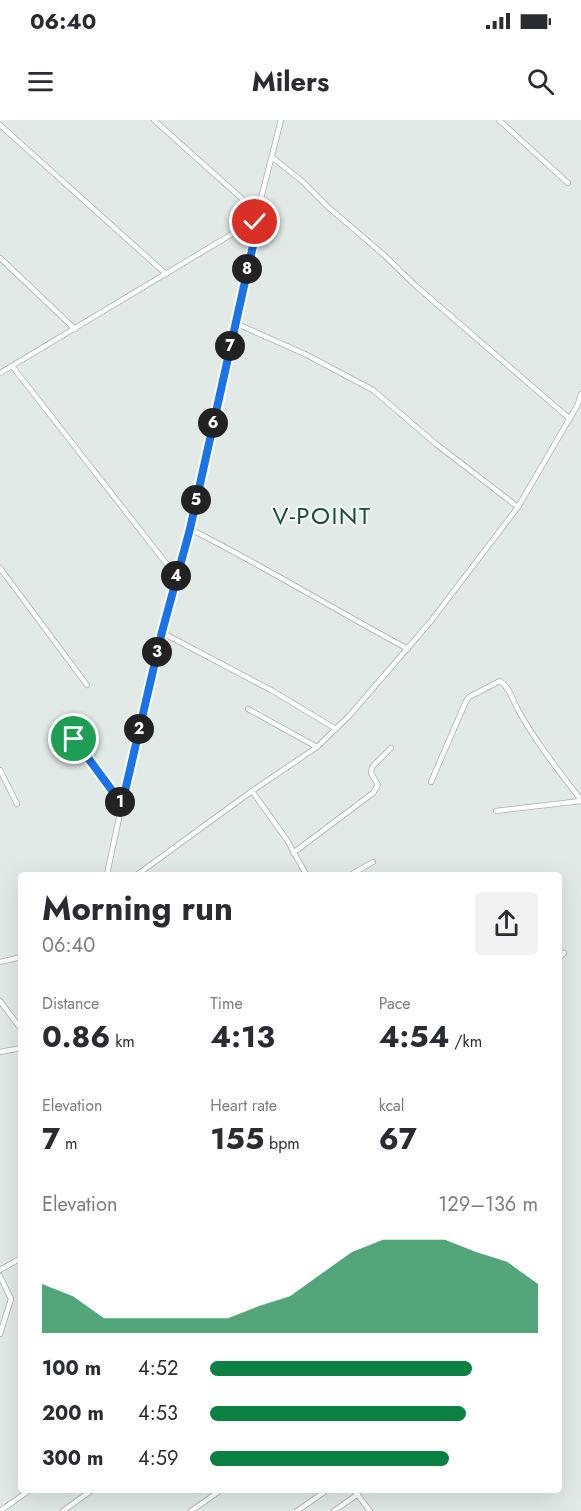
<!DOCTYPE html>
<html lang="en">
<head>
<meta charset="utf-8">
<style>
	:root { --surface:#fff; --page:#f2f2f3; --text:#2b2b33; --muted:#7c7c81; --accent:#0b8043 }
	body { margin:0; font-family:Jost,sans-serif; background:var(--page); color:var(--text); height:100vh; display:flex; flex-direction:column; font-size:22px; white-space:nowrap }
	* { box-sizing:border-box; margin:0 }
	p { font-size:20px; color:var(--muted) }
	.icon { flex:none; width:33px; height:33px; fill:none; stroke:currentColor; stroke-width:2; stroke-linecap:round; stroke-linejoin:round }
	.map { position:relative; flex:1; overflow:hidden }
	.panel { position:absolute; left:18px; top:752px; width:544px; height:621px; display:flex; flex-direction:column; background:var(--surface); border-radius:6px; box-shadow:0 6px 24px #0002 }
	.panel>* { flex:none }
	.pin { position:absolute; display:grid; place-items:center; width:51px; height:51px; color:#fff; margin:-26px; border:3px solid #fff; border-radius:50%; box-shadow:0 2px 6px #0007 }
	.km { position:absolute; width:30px; height:30px; margin:-15px; border-radius:50%; background:#222; color:#fff; font-size:16px; line-height:30px; text-align:center }
	.round { display:grid; place-items:center; flex:none; width:63px; height:63px; border-radius:6px; background:var(--page) }
	.head { display:flex; align-items:center; justify-content:space-between; height:102px; padding:0 24px }
	h1 { font-size:33px; font-weight:700; line-height:45px }
	.stats { display:grid; grid-template-columns:repeat(3,1fr); gap:9px; height:102px; padding:6px 24px }
	.stats div { display:grid; align-content:center }
	.stats b { font-size:30px; font-weight:700 }
	.stats small { font-size:16px; font-weight:400 }
	.stats p { font-size:16px }
	.chart { height:168px; padding:12px 24px }
	.chart p { display:flex; justify-content:space-between }
	.chart svg { width:100%; height:108px; margin-top:6px; fill:var(--accent); opacity:.7 }
	ul { padding:0 24px; list-style:none; font-size:20px }
	li { display:grid; grid-template-columns:96px 72px 1fr; align-items:center; height:45px }
	li i { height:15px; border-radius:8px; background:var(--accent) }
	.status { display:flex; justify-content:space-between; align-items:center; height:42px; padding:0 30px; background:var(--surface); direction:ltr }
	.status svg { height:16px; fill:currentColor }
	header { display:flex; justify-content:space-between; align-items:center; height:78px; padding:0 24px; background:var(--surface); font-size:27px; font-weight:700 }
	.map>svg:first-child { display:block }
	.lines { fill:none; stroke-linecap:round; stroke-linejoin:round }
	.street-casing { stroke:#a4b2ad; stroke-width:6 }
	.street { stroke:#fff; stroke-width:4.5 }
	.route-casing { stroke:#fff; stroke-width:12 }
	.route { stroke:#1a73e8; stroke-width:8 }
	.labels { text-anchor:middle; stroke-width:4.5; stroke-linejoin:round; paint-order:stroke }
	.quarter-label { font-size:24px; letter-spacing:1.5px; fill:#214a3f; stroke:#f1f7f4 }
</style>
</head>
<body>
<div class="status"><b>06:40</b><svg viewBox="0 0 49 12"><path d="M0 12V9h3v3zM5 12V6h3v6zM10 12V3h3v9zM15 12V0h3v12zM26 1h20v11H26zM47 4h2v5h-2z"/></svg></div>
<header><svg class="icon" aria-label="menu" viewBox="0 0 24 24"><path d="M4 6h16M4 12h16M4 18h16"/></svg>Milers<svg class="icon" aria-label="search" viewBox="0 0 24 24"><circle cx="10" cy="10" r="6"/><path d="M15 15l6 6"/></svg></header>
<div class="map">
<svg width="581" height="1391" viewBox="0 0 581 1391">
	<rect width="100%" height="100%" fill="#e1eae6"/>
	<g class="lines">
		<defs>
			<g id="street">
				<path d="M154,0L258,93"/>
				<path d="M499,0L568,63"/>
				<path d="M0,5L166,154"/>
				<path d="M273,38L302,61L328,87L384,135L416,166L570,299"/>
				<path d="M0,138L75,209"/>
				<path d="M235,203L305,234L373,270L436,324L518,387"/>
				<path d="M12,246L176,456"/>
				<path d="M0,253L247,105L255,102"/>
				<path d="M190,409C264,446 335,490 408,529"/>
				<path d="M0,448L87,565"/>
				<path d="M161,512L271,570L336,609"/>
				<path d="M248,589L317,627"/>
				<path d="M74,619L122,684"/>
				<path d="M0,650L17,684"/>
				<path d="M431,662L466,581L469,577L500,561C508,566 513,579 517,588C535,621 558,650 581,680"/>
				<path d="M252,671L287,720L306,754"/>
				<path d="M496,691L581,681"/>
				<path d="M293,733L373,673L378,665L371,653L372,647L391,628"/>
				<path d="M107,754L122,684L161,512L190,409L256,112L255,102L281,0"/>
				<path d="M138,754L252,671L317,627L350,595L431,501L518,387L578,284L581,274"/>
				<path d="M352,754L373,742"/>
				<path d="M560,837L564,833"/>
				<path d="M0,842L21,837"/>
				<path d="M0,881L21,909"/>
				<path d="M0,932L21,928"/>
				<path d="M0,1150L21,1138"/>
				<path d="M0,1156L11,1179L0,1214"/>
				<path d="M354,1370L370,1391"/>
				<path d="M0,1391L30,1370"/>
				<path d="M63,1391L92,1370"/>
				<path d="M191,1391L221,1370"/>
				<path d="M297,1391L327,1370"/>
				<path d="M334,1391L358,1374"/>
			</g>
		</defs>
		<use href="#street" class="street-casing"/>
		<use href="#street" class="street"/>
	</g>
	<g class="lines">
		<defs>
			<path id="route" d="M74,619L122,684L162,512L190,409L256,112L255,102"/>
		</defs>
		<use href="#route" class="route-casing"/>
		<use href="#route" class="route"/>
	</g>
	<g class="labels">
		<g class="quarter-label">
			<text x="322" y="404">V-POINT</text>
		</g>
	</g>
</svg>
<div class="pin" style="left:74px;top:619px;background:#1e9e55"><svg class="icon" aria-label="arrive" viewBox="0 0 24 24"><path d="M6 21V4h12l-3 4 3 4H6"/></svg></div>
<div class="pin" style="left:255px;top:102px;background:#d93025"><svg class="icon" aria-label="check" viewBox="0 0 24 24"><path d="M5 12l5 5 9-10"/></svg></div>
<b class="km" style="left:120px;top:682px">1</b>
<b class="km" style="left:139px;top:609px">2</b>
<b class="km" style="left:157px;top:532px">3</b>
<b class="km" style="left:176px;top:456px">4</b>
<b class="km" style="left:196px;top:380px">5</b>
<b class="km" style="left:213px;top:303px">6</b>
<b class="km" style="left:230px;top:226px">7</b>
<b class="km" style="left:247px;top:149px">8</b>
<section class="panel">
<div class="head"><div><h1>Morning run</h1><p>06:40</p></div><a class="round"><svg class="icon" aria-label="share" viewBox="0 0 24 24"><path d="M12 15V3M7 8l5-5 5 5M5 13v7h14v-7"/></svg></a></div>
<div class="stats">
<div><p>Distance</p><b>0.86<small> km</small></b></div>
<div><p>Time</p><b>4:13</b></div>
<div><p>Pace</p><b>4:54<small> /km</small></b></div>
</div>
<div class="stats">
<div><p>Elevation</p><b>7<small> m</small></b></div>
<div><p>Heart rate</p><b>155<small> bpm</small></b></div>
<div><p>kcal</p><b>67</b></div>
</div>
<div class="chart"><p><span>Elevation</span>129–136 m</p>
<svg viewBox="0 0 160 44" preserveAspectRatio="none"><path d="M0 44V24L10 29L20 38L30 38L40 38L50 38L60 38L70 33L80 29L90 20L100 11L110 6L120 6L130 6L140 11L150 15L160 24V44z"/></svg>
</div>
<ul>
<li><b>100 m</b>4:52<i style="width:80%"></i></li>
<li><b>200 m</b>4:53<i style="width:78%"></i></li>
<li><b>300 m</b>4:59<i style="width:73%"></i></li>
</ul>
</section>
</div>
</body>
</html>
